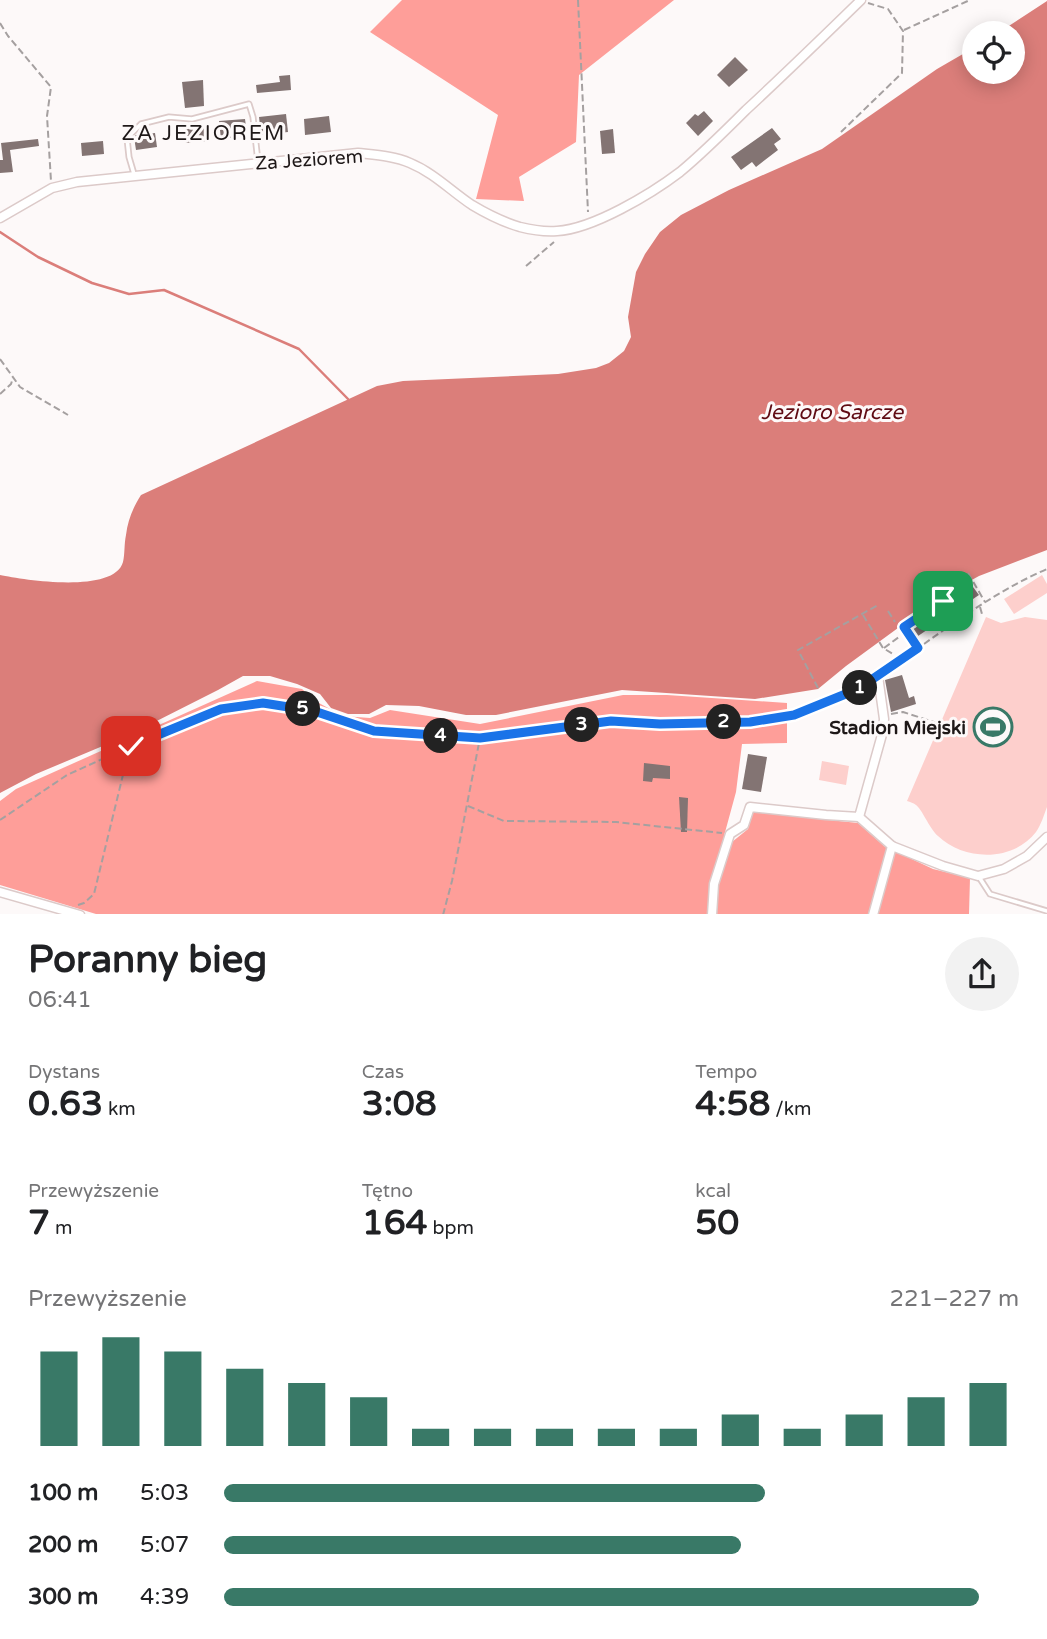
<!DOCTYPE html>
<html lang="pl">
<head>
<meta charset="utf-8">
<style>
	:root { --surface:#fff; --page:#f2f2f2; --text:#202124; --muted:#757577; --accent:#397967 }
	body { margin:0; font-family:"Varela Round",sans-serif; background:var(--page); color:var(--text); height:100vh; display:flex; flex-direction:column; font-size:26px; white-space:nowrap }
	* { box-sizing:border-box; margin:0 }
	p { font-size:23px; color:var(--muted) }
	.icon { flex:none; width:38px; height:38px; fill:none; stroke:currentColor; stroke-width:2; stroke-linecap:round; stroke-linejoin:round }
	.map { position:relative; height:914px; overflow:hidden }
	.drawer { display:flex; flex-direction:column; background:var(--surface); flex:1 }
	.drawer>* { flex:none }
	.buttons { position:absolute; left:962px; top:21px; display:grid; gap:14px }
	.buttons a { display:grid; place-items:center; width:63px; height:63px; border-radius:50%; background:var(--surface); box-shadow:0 4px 18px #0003; font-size:35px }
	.pin { position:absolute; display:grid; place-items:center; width:60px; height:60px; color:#fff; margin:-30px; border-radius:14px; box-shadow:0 4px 10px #0006 }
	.km { position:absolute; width:35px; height:35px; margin:-18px; border-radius:50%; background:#222; color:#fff; font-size:19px; line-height:35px; text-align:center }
	.round { display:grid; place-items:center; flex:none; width:74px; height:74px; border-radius:37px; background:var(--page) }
	.headline { display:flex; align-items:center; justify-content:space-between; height:119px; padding:0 28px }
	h1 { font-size:38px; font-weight:700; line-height:52px }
	.stats { display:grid; grid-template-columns:repeat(3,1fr); gap:10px; height:119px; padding:7px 28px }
	.stats div { display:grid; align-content:center }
	.stats b { font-size:35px; font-weight:700 }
	.stats small { font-size:19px; font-weight:400 }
	.stats p { font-size:19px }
	.chart { height:196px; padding:14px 28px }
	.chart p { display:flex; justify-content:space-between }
	.chart svg { width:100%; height:126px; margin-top:7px; stroke:var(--accent); stroke-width:6 }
	ul { padding:0 28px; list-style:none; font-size:23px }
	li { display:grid; grid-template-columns:112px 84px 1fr; align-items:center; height:52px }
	li i { height:18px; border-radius:9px; background:var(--accent) }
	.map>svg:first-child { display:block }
	.green { fill:#fdcfcc }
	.forest { fill:#fe9e99 }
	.water { fill:#db7e7a }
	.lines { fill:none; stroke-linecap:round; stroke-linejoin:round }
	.stream { stroke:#db7e7a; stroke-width:2.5 }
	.building { fill:#837473 }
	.lane-casing { stroke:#dccac9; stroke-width:7 }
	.street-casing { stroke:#dccac9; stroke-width:11 }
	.path { stroke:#a5a0a0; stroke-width:2; stroke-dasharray:7 3.5; stroke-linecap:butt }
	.lane { stroke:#fff; stroke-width:3.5 }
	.street { stroke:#fff; stroke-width:8 }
	.route-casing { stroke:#fff; stroke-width:14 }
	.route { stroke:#1a73e8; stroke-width:9 }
	.labels { text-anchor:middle; stroke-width:6; stroke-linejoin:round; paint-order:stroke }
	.street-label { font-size:19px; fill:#1e1818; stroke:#fdf9f9 }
	.poi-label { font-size:19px; font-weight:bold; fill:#1e1818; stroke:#fdf9f9; text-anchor:end }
	.neighbourhood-label { font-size:21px; letter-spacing:2px; fill:#1e1818; stroke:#fdf9f9 }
	.water-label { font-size:21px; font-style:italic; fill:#600b13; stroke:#fdf9f9 }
</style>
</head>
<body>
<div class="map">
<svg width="1047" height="915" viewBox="0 0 1047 915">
	<rect width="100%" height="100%" fill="#fdf9f9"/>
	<g class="green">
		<path d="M1042,575L1047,584V593L1014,614L1004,599Z"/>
		<path d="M986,617L1001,623L1025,617L1047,620V807C1044,815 1041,825 1036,832C1013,862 964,861 938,836C929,828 922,809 916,805C914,803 910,802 907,801Z"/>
		<path d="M822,761L849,766L846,785L819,780Z"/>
	</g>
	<g class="forest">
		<path d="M402,0H674L579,75L576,142L519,177L524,201L476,199L498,115L370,32Z"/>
		<path d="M257,681L302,689L317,702L343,716L370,718L390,710L480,724L623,695H667L787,703V743L742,744L736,792L724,836L732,842L748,829L753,812L858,823L884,846L933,869L970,878L969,914H96L0,885V801L16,789Z"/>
	</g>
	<path class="water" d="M1047,1V550L979,576L939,598L846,666L818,689L755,699L622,690L496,715H466L419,706L386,705L369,714H348L331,708L320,694L297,684L270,676H243L218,690L129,735L36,774L0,793V575C24,580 114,594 123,562C125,554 124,544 126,535C128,519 133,508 141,495L377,386L403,381L558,374L596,368L609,363L624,351L631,337L628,317L636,272L645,254L660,232L681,215L729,190L822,149L937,69L975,47V72H1013V33H998Z"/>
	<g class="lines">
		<path class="stream" d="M0,232L38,257L92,283L129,294L164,290L299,349L348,399"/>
	</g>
	<g class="building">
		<path d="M735,57L748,70L729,87L717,75Z"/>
		<path d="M290,75L291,90L257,93L256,85L280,82L279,76Z"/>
		<path d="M203,80L204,106L185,108L182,82Z"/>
		<path d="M704,111L713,121L698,136L686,123L695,114L698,116Z"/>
		<path d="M286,114L288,132L261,135L259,117Z"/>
		<path d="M329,116L331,132L305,135L304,119Z"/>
		<path d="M245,119L247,136L221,139L219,121Z"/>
		<path d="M206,127L207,141L185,143L184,129Z"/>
		<path d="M772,128L781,139L774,144L778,150L756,167L752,162L741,170L731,157Z"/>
		<path d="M613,129L615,153L602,154L600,131Z"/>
		<path d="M155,133L157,147L136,150L134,137L136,135Z"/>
		<path d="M38,139L39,146L10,150L13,172L0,173V160H3L1,143Z"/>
		<path d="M103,141L104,154L82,156L81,143Z"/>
		<path d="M973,587L979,595L918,636L913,629Z"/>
		<path d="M902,675L909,698L914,696L916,704L891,712L885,680Z"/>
		<path d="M748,754L767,757L761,792L742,789Z"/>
		<path d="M644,763L670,766V779L653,778L652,782L643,781Z"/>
		<path d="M679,797L688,798L687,832H681Z"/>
	</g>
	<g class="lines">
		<defs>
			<g id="lane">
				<path d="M134,174L129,157L127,138L141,124L169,117L192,119L249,104L253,117L258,162"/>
				<path d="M979,877L990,894L1047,911"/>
			</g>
			<g id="street">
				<path d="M0,218L52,188L77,182L358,153C376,155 394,156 410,163C434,173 451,191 472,205C487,214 503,222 520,227C532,230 545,232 557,231C593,229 651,194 680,172C703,153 725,131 746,110C785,74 823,37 861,0"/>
				<path d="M859,817L892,846L873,915"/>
				<path d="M892,846L943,866L978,876L1004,869L1027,856L1047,837"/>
				<path d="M0,892L80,915"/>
				<path d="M712,915L714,884L730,834L744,825L750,807L826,815L859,817L883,731L884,719L878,676L918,648L904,627"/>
			</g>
		</defs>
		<use href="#lane" class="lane-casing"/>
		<use href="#street" class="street-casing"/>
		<g class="path">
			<path d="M578,0L588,212"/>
			<path d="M0,23L8,36L51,87L47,116L51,181"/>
			<path d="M904,30L970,0"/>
			<path d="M841,132L902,73L903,31L888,9L868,3"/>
			<path d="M526,266L554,242"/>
			<path d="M0,359L20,387L68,415"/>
			<path d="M0,394L11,384L13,378"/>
			<path d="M968,573L985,602"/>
			<path d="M932,586L941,599"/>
			<path d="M980,607L982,614"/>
			<path d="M888,611L895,622"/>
			<path d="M863,615L883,648L893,654"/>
			<path d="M913,621L973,581"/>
			<path d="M924,644C963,616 1003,588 1047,569"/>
			<path d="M884,648L899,637"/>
			<path d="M818,688L798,650L878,605"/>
			<path d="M891,714L903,712L937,723"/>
			<path d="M468,806L504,821L616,822L722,833"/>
			<path d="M0,820L67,775L151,737L221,709L263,703L314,711L374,731L480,738L612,721L660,724L750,722L794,715L858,689L871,680"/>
			<path d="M78,905L84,903L94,894L130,746"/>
			<path d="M443,915L452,881L480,738"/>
		</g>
		<use href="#lane" class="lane"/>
		<use href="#street" class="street"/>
	</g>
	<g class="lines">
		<defs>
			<path id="route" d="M131,746L221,709L263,703L314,711L374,731L480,738L611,721L660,724L750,722L794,715L858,689L918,648L904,627L943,601"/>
		</defs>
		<use href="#route" class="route-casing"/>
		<use href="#route" class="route"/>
	</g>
	<defs>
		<symbol id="stadium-ring" viewBox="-11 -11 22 22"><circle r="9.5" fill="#fdf9f9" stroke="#397967" stroke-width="1.5"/><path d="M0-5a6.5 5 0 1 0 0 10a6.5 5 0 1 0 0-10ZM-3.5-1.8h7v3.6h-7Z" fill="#397967"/></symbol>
	</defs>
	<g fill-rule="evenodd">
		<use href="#stadium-ring" x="971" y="705" width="44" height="44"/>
	</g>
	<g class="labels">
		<g class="street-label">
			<text transform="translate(309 159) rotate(-4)" y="7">Za Jeziorem</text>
		</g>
		<g class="poi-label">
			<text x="966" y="734">Stadion Miejski</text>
		</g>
		<g class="neighbourhood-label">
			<text x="204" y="140">ZA JEZIOREM</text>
		</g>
		<g class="water-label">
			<text x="832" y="419">Jezioro Sarcze</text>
		</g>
	</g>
</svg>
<div class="buttons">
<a><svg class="icon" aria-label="locate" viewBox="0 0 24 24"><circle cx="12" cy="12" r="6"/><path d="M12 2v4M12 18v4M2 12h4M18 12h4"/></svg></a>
</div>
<div class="pin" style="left:943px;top:601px;background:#1e9e55"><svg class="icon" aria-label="arrive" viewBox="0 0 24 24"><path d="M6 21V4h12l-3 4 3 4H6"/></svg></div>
<div class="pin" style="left:131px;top:746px;background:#d93025"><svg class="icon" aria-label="check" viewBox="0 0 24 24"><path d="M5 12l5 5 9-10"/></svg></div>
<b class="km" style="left:860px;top:688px">1</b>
<b class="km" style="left:724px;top:722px">2</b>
<b class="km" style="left:582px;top:725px">3</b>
<b class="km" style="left:441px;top:736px">4</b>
<b class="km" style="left:303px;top:709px">5</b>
</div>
<section class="drawer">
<div class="headline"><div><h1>Poranny bieg</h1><p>06:41</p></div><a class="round"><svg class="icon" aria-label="share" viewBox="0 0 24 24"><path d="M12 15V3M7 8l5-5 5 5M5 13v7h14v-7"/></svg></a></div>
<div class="stats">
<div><p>Dystans</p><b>0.63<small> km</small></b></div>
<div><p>Czas</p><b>3:08</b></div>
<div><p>Tempo</p><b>4:58<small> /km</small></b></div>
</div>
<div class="stats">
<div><p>Przewyższenie</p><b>7<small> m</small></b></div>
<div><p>Tętno</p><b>164<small> bpm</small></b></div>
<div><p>kcal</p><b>50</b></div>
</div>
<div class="chart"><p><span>Przewyższenie</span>221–227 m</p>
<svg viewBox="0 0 160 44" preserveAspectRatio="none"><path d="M5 44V11M15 44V6M25 44V11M35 44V17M45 44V22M55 44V27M65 44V38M75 44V38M85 44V38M95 44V38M105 44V38M115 44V33M125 44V38M135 44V33M145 44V27M155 44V22"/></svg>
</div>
<ul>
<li><b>100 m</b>5:03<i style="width:68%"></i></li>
<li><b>200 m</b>5:07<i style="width:65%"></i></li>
<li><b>300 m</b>4:39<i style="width:95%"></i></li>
</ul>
</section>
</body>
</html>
